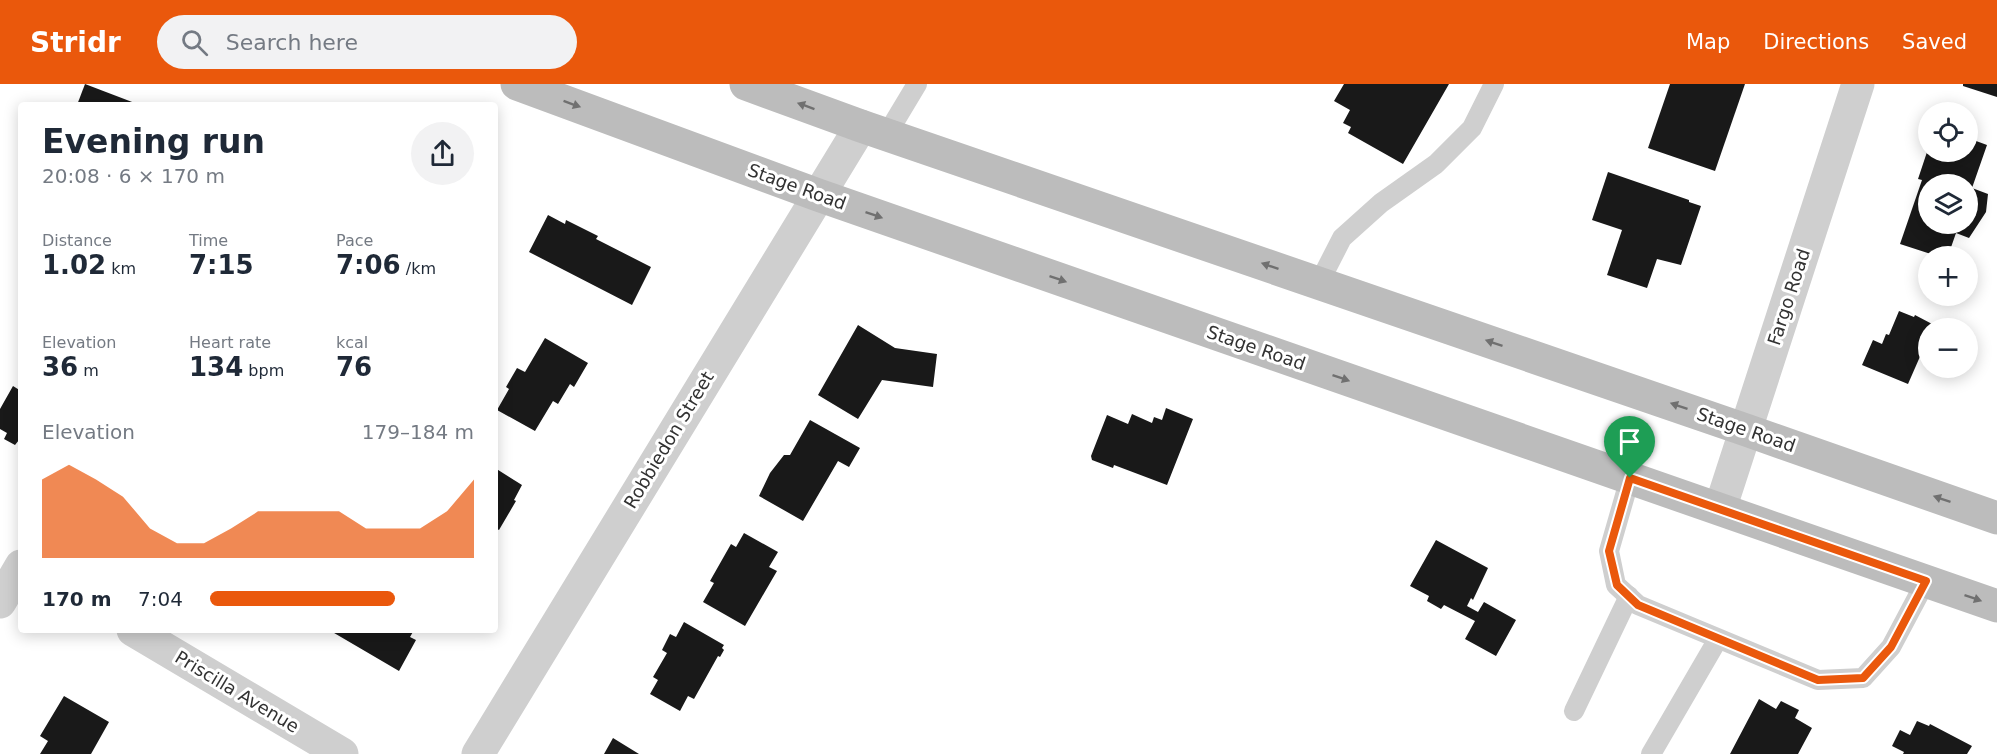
<!DOCTYPE html>
<html lang="en">
<head>
<meta charset="utf-8">
<style>
	:root { --surface:#fff; --page:#f2f2f3; --text:#1f2937; --muted:#747a83; --accent:#ea580c }
	body { margin:0; font-family:"DejaVu Sans",sans-serif; background:var(--page); color:var(--text); height:100vh; display:flex; flex-direction:column; font-size:22px; white-space:nowrap }
	* { box-sizing:border-box; margin:0 }
	p { font-size:20px; color:var(--muted) }
	.icon { flex:none; width:33px; height:33px; fill:none; stroke:currentColor; stroke-width:2; stroke-linecap:round; stroke-linejoin:round }
	.map { position:relative; flex:1; overflow:hidden }
	.side { position:absolute; left:18px; top:18px; width:480px; height:531px; display:flex; flex-direction:column; background:var(--surface); border-radius:6px; box-shadow:0 3px 15px #0003 }
	.side>* { flex:none }
	.buttons { position:absolute; left:1918px; top:18px; display:grid; gap:12px }
	.buttons a { display:grid; place-items:center; width:60px; height:60px; border-radius:50%; background:var(--surface); box-shadow:0 3px 15px #0003; font-size:30px }
	.pin { position:absolute; display:grid; place-items:center; width:51px; height:51px; color:#fff; margin:-62px -26px; border-radius:50% 50% 50% 0; rotate:-45deg; box-shadow:0 0 6px #0007 }
	.pin .icon { rotate:45deg }
	.round { display:grid; place-items:center; flex:none; width:63px; height:63px; border-radius:32px; background:var(--page) }
	.summary { display:flex; align-items:center; justify-content:space-between; height:102px; padding:0 24px }
	h1 { font-size:33px; font-weight:700; line-height:45px }
	.metrics { display:grid; grid-template-columns:repeat(3,1fr); gap:9px; height:102px; padding:6px 24px }
	.metrics div { display:grid; align-content:center }
	.metrics b { font-size:26px; font-weight:700 }
	.metrics small { font-size:16px; font-weight:400 }
	.metrics p { font-size:16px }
	.chart { height:168px; padding:12px 24px }
	.chart p { display:flex; justify-content:space-between }
	.chart svg { width:100%; height:108px; margin-top:6px; fill:var(--accent); opacity:.7 }
	ul { padding:0 24px; list-style:none; font-size:20px }
	li { display:grid; grid-template-columns:96px 72px 1fr; align-items:center; height:45px }
	li i { height:15px; border-radius:8px; background:var(--accent) }
	header { display:flex; align-items:center; gap:36px; box-sizing:border-box; height:84px; padding:0 30px; background:var(--accent); color:#fff }
	header strong { font-size:28px }
	nav { display:flex; gap:33px; margin-inline-start:auto; font-size:21px }
	.search { width:420px; height:54px; background:var(--page); display:flex; align-items:center; gap:15px; box-sizing:border-box; padding:0 21px; border-radius:33px; color:var(--muted); font-size:22px }
	.map>svg:first-child { display:block }
	.building { fill:#191919; fill-rule:evenodd }
	.lines { fill:none; stroke-linecap:round; stroke-linejoin:round }
	.lane { stroke:#cfcfcf; stroke-width:20 }
	.street { stroke:#cfcfcf; stroke-width:33 }
	.secondary { stroke:#bcbcbc; stroke-width:33 }
	.oneway { fill:#707070 }
	.route-casing { stroke:#fff; stroke-width:12 }
	.route { stroke:#ea580c; stroke-width:8 }
	.labels { text-anchor:middle; stroke-width:6; stroke-linejoin:round; paint-order:stroke }
	.street-label { font-size:18px; fill:#323232; stroke:#fff }
</style>
</head>
<body>
<header>
<strong>Stridr</strong>
<div class="search"><svg class="icon" aria-label="search" viewBox="0 0 24 24"><circle cx="10" cy="10" r="6"/><path d="M15 15l6 6"/></svg>Search here</div>
<nav><a>Map</a><a>Directions</a><a>Saved</a></nav>
</header>
<div class="map">
<svg width="1997" height="670" viewBox="0 0 1997 670">
	<rect width="100%" height="100%" fill="#fff"/>
	<g class="building">
		<path d="M85,0L140,21H77Z"/>
		<path d="M1344,0H1449L1403,80L1348,49L1351,43L1343,39L1350,26L1334,17Z"/>
		<path d="M1670,0H1745L1715,87L1648,64Z"/>
		<path d="M1963,0H1997V13L1963,2Z"/>
		<path d="M1968,54L1987,61L1972,104L1988,110L1986,128L1969,154L1956,149L1948,172H1937L1900,160L1922,96L1918,95L1929,62V68H1968ZM1929,100H1968V140H1929Z"/>
		<path d="M1608,88L1689,116V118L1701,122L1681,181L1657,175L1647,204L1607,191L1622,146L1592,136Z"/>
		<path d="M548,131L565,140L566,136L598,152L596,155L651,183L632,221L529,168Z"/>
		<path d="M1899,227L1914,233L1915,231L1934,241L1932,244H1929V252L1908,300L1862,281L1873,256L1882,260L1886,250L1889,251Z"/>
		<path d="M858,241L895,264L937,270L933,303L882,296L858,335L818,311Z"/>
		<path d="M545,254L588,279L574,303L570,300L558,320L553,317L535,347L497,326L509,305L506,303L517,284L525,288Z"/>
		<path d="M13,302L21,307V358L19,356L15,361L4,355L7,349L0,345V325Z"/>
		<path d="M1166,324L1193,335L1167,401L1114,381L1113,384L1092,376L1091,372L1107,331L1128,340L1132,330L1152,339L1154,333L1162,336Z"/>
		<path d="M810,336L860,364L849,383L838,377L803,437L759,412L770,389L784,371H790Z"/>
		<path d="M495,384L522,401L514,416L516,417L499,446L495,444Z"/>
		<path d="M744,449L778,468L769,483L777,487L745,542L703,518L714,499L710,497L731,460L736,463Z"/>
		<path d="M1436,456L1488,484L1473,516L1471,514L1467,522L1478,528L1484,518L1516,536L1496,572L1465,555L1475,537L1444,521L1441,525L1427,517L1429,512L1410,502Z"/>
		<path d="M684,538L724,561L722,564L724,566L720,573L718,572L694,615L688,612L680,627L650,610L658,596L653,593L667,569L662,566L670,550L676,553Z"/>
		<path d="M329,546H414L410,553L416,556L399,587Z"/>
		<path d="M64,612L109,638L91,670H40L48,657L40,652Z"/>
		<path d="M1759,615L1776,625L1781,617L1799,626L1795,634L1812,644L1798,670H1730Z"/>
		<path d="M1917,637L1929,642L1930,640L1972,662L1967,670H1903L1904,668L1892,662L1900,646L1910,651Z"/>
		<path d="M613,654L639,670H604Z"/>
	</g>
	<g class="lines">
		<g class="lane">
			<path d="M887,50L917,0"/>
			<path d="M1319,199L1342,154L1381,119L1436,80L1472,44L1494,0"/>
			<path d="M1630,394L1609,467L1616,501L1638,521L1818,596L1863,594L1891,563L1926,497"/>
			<path d="M1574,627L1629,512"/>
			<path d="M1651,670L1718,555"/>
		</g>
		<g class="street">
			<path d="M1720,425L1858,0"/>
			<path d="M0,518L21,482"/>
			<path d="M133,546L342,670"/>
			<path d="M478,670L861,42"/>
		</g>
		<g class="secondary">
			<path d="M517,0L818,111L1997,522"/>
			<path d="M746,0L861,42L1746,346L1997,434"/>
		</g>
	</g>
	<defs><path id="oneway-solid" d="M-6-.8H1V-3.2L6.5 0L1 3.2V.8H-6Z" transform="scale(1.5)"/></defs>
	<g class="oneway">
		<use href="#oneway-solid" transform="translate(572 20) rotate(20)"/>
		<use href="#oneway-solid" transform="translate(806 22) rotate(-160)"/>
		<use href="#oneway-solid" transform="translate(874 131) rotate(19)"/>
		<use href="#oneway-solid" transform="translate(1270 182) rotate(-161)"/>
		<use href="#oneway-solid" transform="translate(1058 195) rotate(19)"/>
		<use href="#oneway-solid" transform="translate(1494 259) rotate(-161)"/>
		<use href="#oneway-solid" transform="translate(1341 294) rotate(19)"/>
		<use href="#oneway-solid" transform="translate(1679 322) rotate(-161)"/>
		<use href="#oneway-solid" transform="translate(1942 415) rotate(-161)"/>
		<use href="#oneway-solid" transform="translate(1973 514) rotate(19)"/>
	</g>
	<g class="lines">
		<defs>
			<path id="route" d="M1630,394L1926,497L1891,563L1863,594L1818,596L1638,521L1617,501L1609,467Z"/>
		</defs>
		<use href="#route" class="route-casing"/>
		<use href="#route" class="route"/>
	</g>
	<g class="labels">
		<g class="street-label">
			<text transform="translate(797 103) rotate(20)" y="6">Stage Road</text>
			<text transform="translate(1789 213) rotate(-72)" y="6">Fargo Road</text>
			<text transform="translate(1256 264) rotate(19)" y="6">Stage Road</text>
			<text transform="translate(1746 346) rotate(19)" y="6">Stage Road</text>
			<text transform="translate(669 356) rotate(-59)" y="6">Robbiedon Street</text>
			<text transform="translate(237 608) rotate(31)" y="6">Priscilla Avenue</text>
		</g>
	</g>
</svg>
<div class="buttons">
<a><svg class="icon" aria-label="locate" viewBox="0 0 24 24"><circle cx="12" cy="12" r="6"/><path d="M12 2v4M12 18v4M2 12h4M18 12h4"/></svg></a>
<a><svg class="icon" aria-label="layers" viewBox="0 0 24 24"><path d="M12 4l9 5-9 5-9-5zM3 14l9 5 9-5"/></svg></a>
<a>+</a>
<a>−</a>
</div>
<div class="pin" style="left:1630px;top:394px;background:#1e9e55"><svg class="icon" aria-label="arrive" viewBox="0 0 24 24"><path d="M6 21V4h12l-3 4 3 4H6"/></svg></div>
<section class="side">
<div class="summary"><div><h1>Evening run</h1><p>20:08 · 6 × 170 m</p></div><a class="round"><svg class="icon" aria-label="share" viewBox="0 0 24 24"><path d="M12 15V3M7 8l5-5 5 5M5 13v7h14v-7"/></svg></a></div>
<div class="metrics">
<div><p>Distance</p><b>1.02<small> km</small></b></div>
<div><p>Time</p><b>7:15</b></div>
<div><p>Pace</p><b>7:06<small> /km</small></b></div>
</div>
<div class="metrics">
<div><p>Elevation</p><b>36<small> m</small></b></div>
<div><p>Heart rate</p><b>134<small> bpm</small></b></div>
<div><p>kcal</p><b>76</b></div>
</div>
<div class="chart"><p><span>Elevation</span>179–184 m</p>
<svg viewBox="0 0 160 44" preserveAspectRatio="none"><path d="M0 44V12L10 6L20 12L30 19L40 32L50 38L60 38L70 32L80 25L90 25L100 25L110 25L120 32L130 32L140 32L150 25L160 12V44z"/></svg>
</div>
<ul>
<li><b>170 m</b>7:04<i style="width:70%"></i></li>
</ul>
</section>
</div>
</body>
</html>
